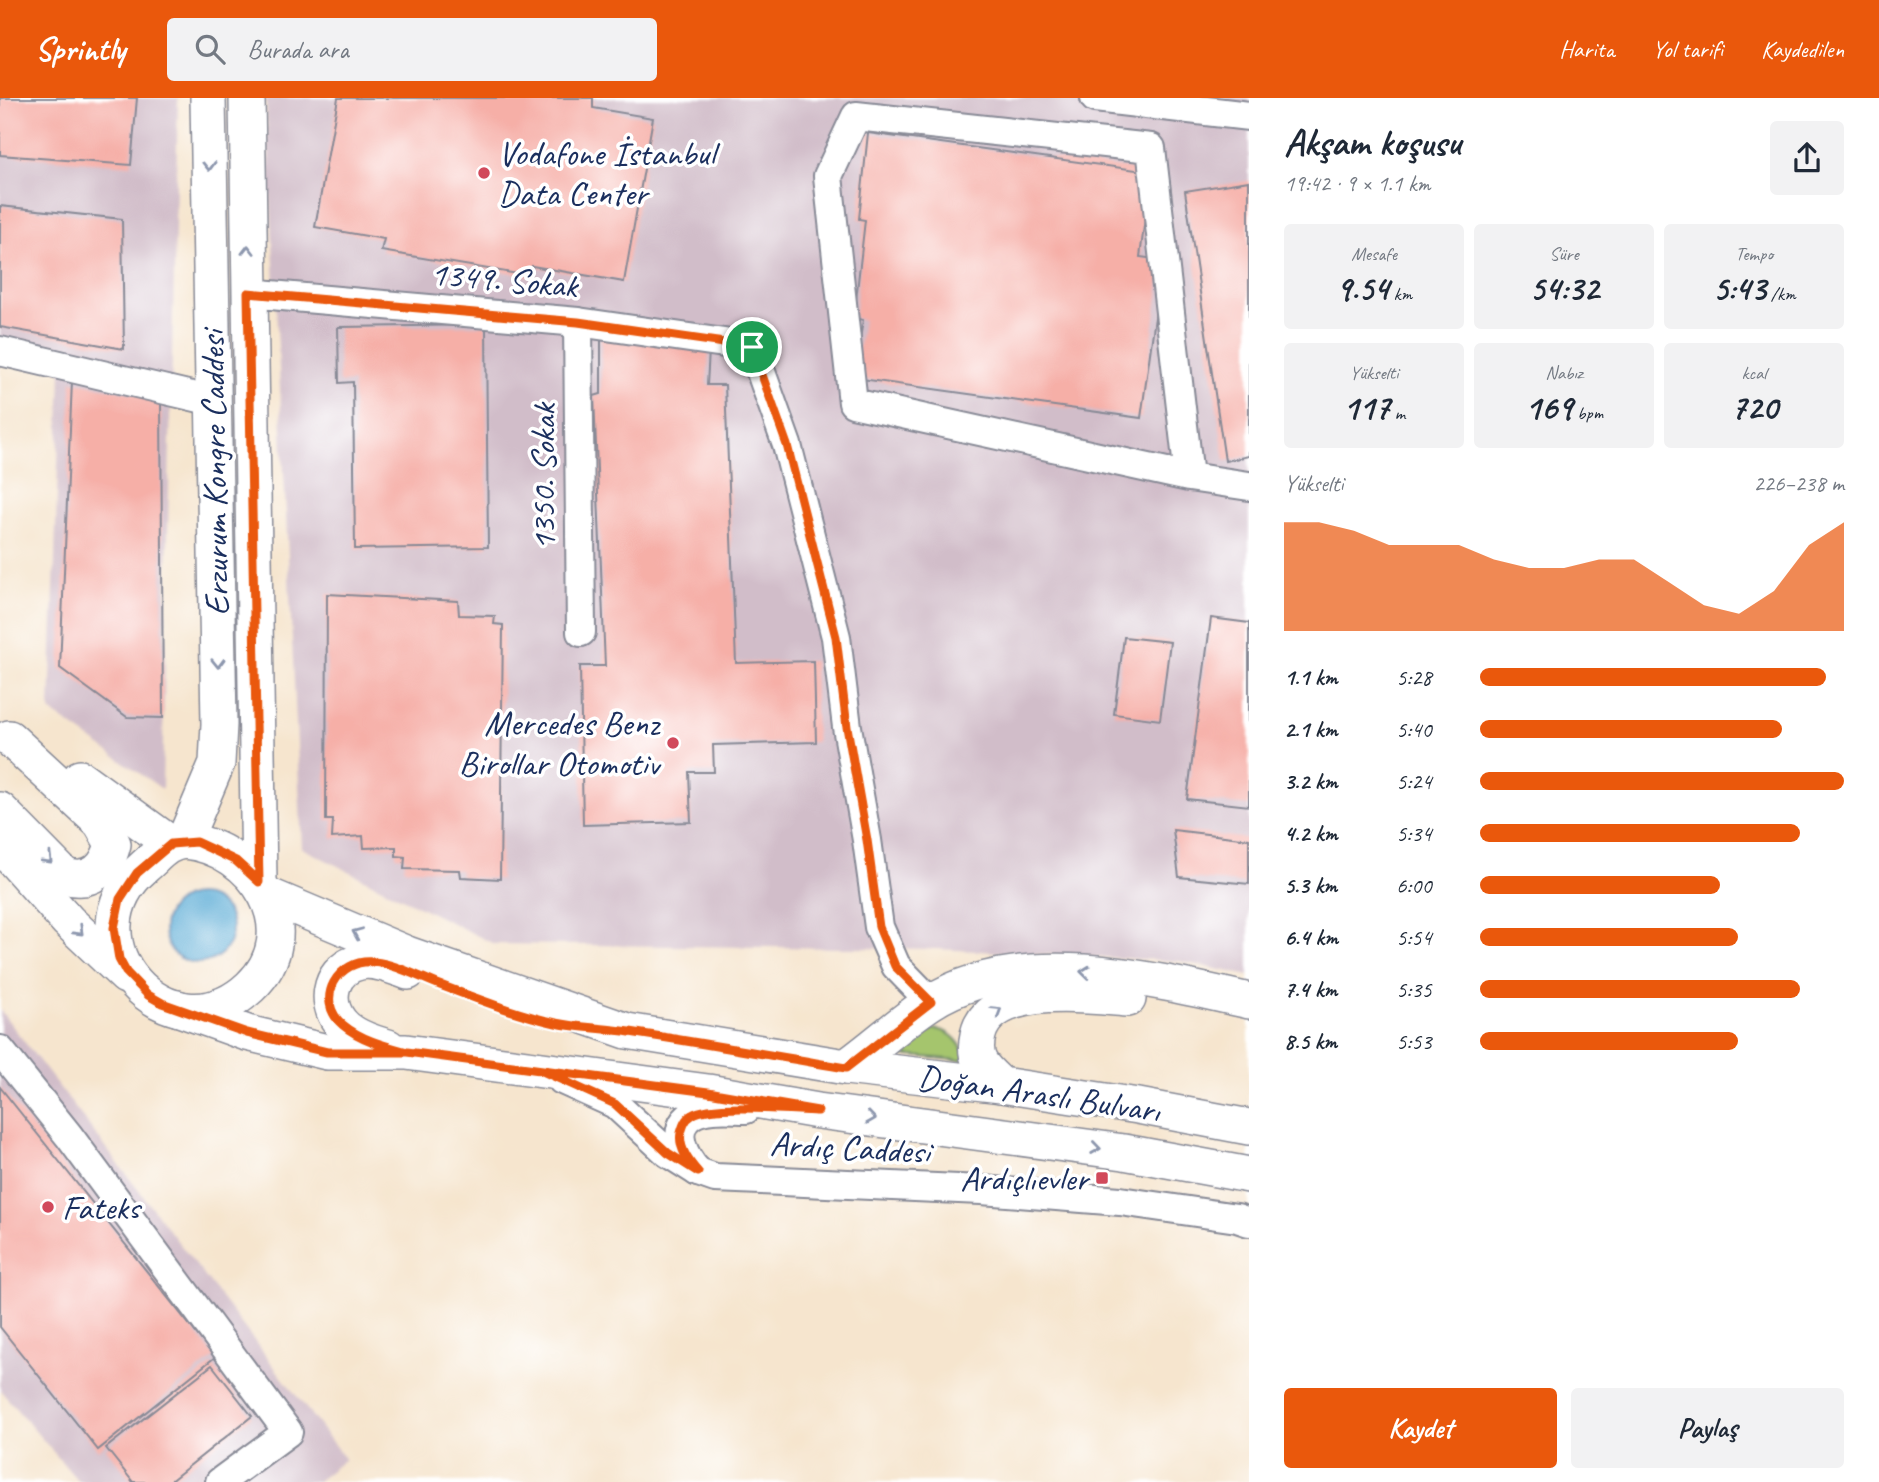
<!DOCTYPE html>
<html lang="tr">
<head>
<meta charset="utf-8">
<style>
	:root { --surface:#fff; --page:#f2f2f3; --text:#1f2937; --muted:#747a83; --accent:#ea580c }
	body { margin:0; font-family:Caveat,sans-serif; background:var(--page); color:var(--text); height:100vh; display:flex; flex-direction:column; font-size:26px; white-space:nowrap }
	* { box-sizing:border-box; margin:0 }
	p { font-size:23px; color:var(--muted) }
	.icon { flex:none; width:38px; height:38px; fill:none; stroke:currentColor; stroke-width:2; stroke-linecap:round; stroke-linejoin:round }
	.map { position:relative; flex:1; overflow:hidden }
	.side { display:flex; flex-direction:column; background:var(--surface); width:630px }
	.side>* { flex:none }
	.pin { position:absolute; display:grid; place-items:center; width:60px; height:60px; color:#fff; margin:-30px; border:4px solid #fff; border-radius:50%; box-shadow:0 2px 7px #0007 }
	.round { display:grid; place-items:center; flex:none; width:74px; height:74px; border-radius:7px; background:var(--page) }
	.summary { display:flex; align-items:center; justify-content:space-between; height:119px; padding:0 35px }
	h1 { font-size:38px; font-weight:800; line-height:52px }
	.figures { display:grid; grid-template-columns:repeat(3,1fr); gap:10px; height:119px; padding:7px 35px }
	.figures div { display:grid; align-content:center; border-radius:7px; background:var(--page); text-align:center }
	.figures b { font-size:35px; font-weight:800 }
	.figures small { font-size:19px; font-weight:400 }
	.figures p { font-size:19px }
	.chart { height:196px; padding:14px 35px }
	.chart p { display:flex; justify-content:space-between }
	.chart svg { width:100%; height:126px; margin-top:7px; fill:var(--accent); opacity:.7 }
	.button { display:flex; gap:14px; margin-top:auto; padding:14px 35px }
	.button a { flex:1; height:80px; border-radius:7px; background:var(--accent); color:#fff; font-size:28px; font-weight:800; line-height:80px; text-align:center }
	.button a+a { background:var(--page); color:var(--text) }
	ul { padding:0 35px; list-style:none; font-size:23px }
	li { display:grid; grid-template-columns:112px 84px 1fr; align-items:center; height:52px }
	li i { height:18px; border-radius:9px; background:var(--accent) }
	header { display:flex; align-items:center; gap:42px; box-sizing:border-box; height:98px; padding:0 35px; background:var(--accent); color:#fff }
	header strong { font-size:33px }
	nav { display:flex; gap:38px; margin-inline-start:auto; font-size:24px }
	.search { width:490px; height:63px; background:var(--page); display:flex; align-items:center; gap:18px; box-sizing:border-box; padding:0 24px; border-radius:7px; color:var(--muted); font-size:26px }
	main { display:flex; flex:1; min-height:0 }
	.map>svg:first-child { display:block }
	.industrial { fill:#d1bdc9 }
	.green { fill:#a5c56d; stroke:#607a66; stroke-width:2 }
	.water { fill:#5aabd5; stroke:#3a6d9a; stroke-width:2 }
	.building { fill:#f6afa7 }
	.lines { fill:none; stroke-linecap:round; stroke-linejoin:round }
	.minor-casing { stroke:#888a96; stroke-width:32 }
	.major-casing { stroke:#888a96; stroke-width:38 }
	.minor { stroke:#fff; stroke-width:28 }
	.major { stroke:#fff; stroke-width:35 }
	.oneway { stroke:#8d97ae }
	.route-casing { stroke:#fff; stroke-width:14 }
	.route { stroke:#ea580c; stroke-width:9 }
	.poi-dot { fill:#d1495b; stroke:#fff; stroke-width:2.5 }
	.labels { text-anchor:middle; stroke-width:7; stroke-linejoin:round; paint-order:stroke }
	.poi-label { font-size:35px; fill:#1b2f5e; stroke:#fff; text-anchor:start }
	.street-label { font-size:35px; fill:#1b2f5e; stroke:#fff }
</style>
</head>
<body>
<header>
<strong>Sprintly</strong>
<div class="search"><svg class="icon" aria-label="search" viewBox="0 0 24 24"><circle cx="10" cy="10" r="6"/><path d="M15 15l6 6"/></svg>Burada ara</div>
<nav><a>Harita</a><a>Yol tarifi</a><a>Kaydedilen</a></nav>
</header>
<main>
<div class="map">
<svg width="1249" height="1384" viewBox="0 0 1249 1384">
	<rect width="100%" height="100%" fill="#fff"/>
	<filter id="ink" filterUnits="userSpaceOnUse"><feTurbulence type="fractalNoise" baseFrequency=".0143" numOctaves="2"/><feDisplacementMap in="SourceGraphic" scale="14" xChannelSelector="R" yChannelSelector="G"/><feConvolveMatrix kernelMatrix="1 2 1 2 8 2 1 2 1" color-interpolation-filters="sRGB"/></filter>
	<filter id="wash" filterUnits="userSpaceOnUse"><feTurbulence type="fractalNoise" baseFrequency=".00686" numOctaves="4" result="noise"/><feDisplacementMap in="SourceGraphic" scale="28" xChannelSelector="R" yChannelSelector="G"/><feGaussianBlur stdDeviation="1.57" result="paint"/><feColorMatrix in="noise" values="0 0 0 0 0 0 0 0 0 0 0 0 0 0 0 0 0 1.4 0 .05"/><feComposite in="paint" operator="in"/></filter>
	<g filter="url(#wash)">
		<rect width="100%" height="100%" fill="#f6e5ce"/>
		<g class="industrial">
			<path d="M0,0H178L162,691L50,613L61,273L0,259Z"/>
			<path d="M266,0H1249V878L1179,863L936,851L494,846L302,750Z"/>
			<path d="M0,912L345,1361L316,1384H79L0,1292Z"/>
		</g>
		<path class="green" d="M934,931C953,932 961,947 970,963L897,957L916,940Z"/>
		<circle class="water" cx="198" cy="831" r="34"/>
		<g id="blocks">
			<g class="building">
				<path d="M0,0H137L131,67L0,57Z"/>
				<path d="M338,0H593V10L653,20L624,184L532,168L530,178L381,153L384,141L315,129Z"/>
				<path d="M868,35L1151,74L1140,159L1163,162L1141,320L854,280L863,222L854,220L865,122L859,121Z"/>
				<path d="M1249,83V358L1225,363L1185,93Z"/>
				<path d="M0,108L122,121L124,251L0,229Z"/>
				<path d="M486,227L488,449L355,451L353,284L339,285L338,229Z"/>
				<path d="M601,238L709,252L707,287H725L736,565L814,563L816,644L713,647L714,674H689L691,724L583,727L580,568H605L594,298L601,296Z"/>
				<path d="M72,283L161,301L163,620L127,619L60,570Z"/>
				<path d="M327,496L458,503L459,517L495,518L494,526L503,527L500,781L461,779L460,772L404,771L405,759L396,758V749L364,750L363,738L332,740L333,722H326Z"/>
				<path d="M1211,520L1249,525V708L1187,701Z"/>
				<path d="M1124,539L1170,544L1160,622L1114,616Z"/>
				<path d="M1173,732L1249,741V786L1179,779Z"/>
				<path d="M0,989L215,1259L98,1352L0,1229Z"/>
				<path d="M212,1267L252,1318L169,1384H133L106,1350Z"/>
			</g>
		</g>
	</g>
	<g filter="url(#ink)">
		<use href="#blocks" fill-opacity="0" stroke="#888a96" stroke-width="2"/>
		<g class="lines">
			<defs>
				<g id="minor">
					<path d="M1095,0L1249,18"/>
					<path d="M248,195L578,224L752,249L787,347L836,539L847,629L867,742L879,829L896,868L931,904"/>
					<path d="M578,224L581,534"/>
					<path d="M0,253L213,303"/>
					<path d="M1189,379L1151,50L856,18L828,78L853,305L1189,379L1249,388"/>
					<path d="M0,952L69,1038L288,1334L220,1384"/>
					<path d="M562,982L615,1006L668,1055L698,1074C685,1060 669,1031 692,1017C706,1008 730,1011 746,1011"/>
					<path d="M698,1074L715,1080L981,1092L1120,1103L1237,1120L1249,1124"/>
				</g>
				<g id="major">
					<path d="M247,0L259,784"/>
					<path d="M80,680L171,746"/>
					<path d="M0,712L65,778C91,786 107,771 113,746L101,725L9,640"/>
					<path d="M184,743L217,665L219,626L208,0"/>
					<path d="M184,743C255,749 309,833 250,889C170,964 59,842 145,768C158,757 166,745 184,743Z"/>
					<path d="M0,747L68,823L126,878"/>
					<path d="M267,797L407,856L627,933L846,969L1001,987L1138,1008L1249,1029"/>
					<path d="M177,910L247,935L327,954H406L708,994L818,1013L1124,1054L1249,1077"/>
					<path d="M388,949C373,945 350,937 340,924C323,902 331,870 360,864C376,861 394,869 408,874"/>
					<path d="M846,969C874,949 903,922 931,904C1019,848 1154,881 1249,903"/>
					<path d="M1001,987C984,971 972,963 978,937C990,884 1088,898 1128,901"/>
				</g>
			</defs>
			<use href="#minor" class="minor-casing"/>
			<use href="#major" class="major-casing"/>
			<use href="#minor" class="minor"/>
			<use href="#major" class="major"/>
		</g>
		<defs><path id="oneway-chevron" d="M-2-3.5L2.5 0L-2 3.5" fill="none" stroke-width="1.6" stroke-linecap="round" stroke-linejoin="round" transform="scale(1.75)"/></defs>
		<g class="oneway">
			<use href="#oneway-chevron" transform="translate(209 68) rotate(89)"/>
			<use href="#oneway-chevron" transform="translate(248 152) rotate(-90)"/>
			<use href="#oneway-chevron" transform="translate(218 565) rotate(89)"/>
			<use href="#oneway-chevron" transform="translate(48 761) rotate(45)"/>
			<use href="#oneway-chevron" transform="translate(79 833) rotate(44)"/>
			<use href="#oneway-chevron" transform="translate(357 835) rotate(-157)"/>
			<use href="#oneway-chevron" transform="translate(1085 874) rotate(-174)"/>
			<use href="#oneway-chevron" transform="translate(997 913) rotate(-32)"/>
			<use href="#oneway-chevron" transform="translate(871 1020) rotate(8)"/>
			<use href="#oneway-chevron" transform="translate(1096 1050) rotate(8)"/>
		</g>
	</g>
	<g class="lines" filter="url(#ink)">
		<defs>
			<path id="route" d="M752,249L578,224L248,195L259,784L236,763L209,750L196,744L171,746L137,775L120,801L114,830L119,861L126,874L148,897L162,905L247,935L327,954H407L540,972L615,1006L668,1055L698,1074C689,1064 678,1050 681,1035C683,1028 685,1021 692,1017C710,1005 793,1012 818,1013L708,994L407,954C385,948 361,942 343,927C313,902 338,860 374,864C396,866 419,879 440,887C478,901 516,916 556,925C580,930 606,930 630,934C702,945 774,958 846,970L931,904L895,868L879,829L867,742L847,629L836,539L787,347L752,249"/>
		</defs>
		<use href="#route" class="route-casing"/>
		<use href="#route" class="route"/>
	</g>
	<g class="poi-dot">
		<circle cx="484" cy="75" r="7"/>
		<circle cx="673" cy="645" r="7"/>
		<rect x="1095" y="1073" width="14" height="14" rx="3.5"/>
		<circle cx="48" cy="1109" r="7"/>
	</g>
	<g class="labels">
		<g class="poi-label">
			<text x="498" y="67">Vodafone İstanbul<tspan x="498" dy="40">Data Center</tspan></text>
			<text x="659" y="637" text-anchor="end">Mercedes Benz<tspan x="659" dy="40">Birollar Otomotiv</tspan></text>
			<text x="1088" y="1092" text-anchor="end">Ardıçlıevler</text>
			<text x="62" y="1121">Fateks</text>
		</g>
		<g class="street-label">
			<text transform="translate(504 181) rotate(5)" y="12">1349. Sokak</text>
			<text transform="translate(214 375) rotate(-91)" y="12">Erzurum Kongre Caddesi</text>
			<text transform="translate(543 379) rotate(-90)" y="12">1350. Sokak</text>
			<text transform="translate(1039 995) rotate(8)" y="12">Doğan Araslı Bulvarı</text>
			<text transform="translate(850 1049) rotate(3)" y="12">Ardıç Caddesi</text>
		</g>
	</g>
</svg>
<div class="pin" style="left:752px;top:249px;background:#1e9e55"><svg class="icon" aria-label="arrive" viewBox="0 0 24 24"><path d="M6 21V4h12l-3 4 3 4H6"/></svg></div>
</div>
<section class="side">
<div class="summary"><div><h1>Akşam koşusu</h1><p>19:42 · 9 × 1.1 km</p></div><a class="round"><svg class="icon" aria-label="share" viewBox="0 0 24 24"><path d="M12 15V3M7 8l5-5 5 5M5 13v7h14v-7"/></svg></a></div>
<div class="figures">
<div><p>Mesafe</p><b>9.54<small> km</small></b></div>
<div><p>Süre</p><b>54:32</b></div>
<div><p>Tempo</p><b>5:43<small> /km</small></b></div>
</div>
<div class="figures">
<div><p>Yükselti</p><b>117<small> m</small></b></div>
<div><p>Nabız</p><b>169<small> bpm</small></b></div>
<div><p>kcal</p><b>720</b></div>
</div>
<div class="chart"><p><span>Yükselti</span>226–238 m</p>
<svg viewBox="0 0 160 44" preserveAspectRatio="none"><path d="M0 44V6L10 6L20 9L30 14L40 14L50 14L60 19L70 22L80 22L90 19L100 19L110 27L120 35L130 38L140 30L150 14L160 6V44z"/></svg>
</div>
<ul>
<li><b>1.1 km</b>5:28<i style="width:95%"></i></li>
<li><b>2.1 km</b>5:40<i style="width:83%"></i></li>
<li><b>3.2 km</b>5:24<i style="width:100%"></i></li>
<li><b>4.2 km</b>5:34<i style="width:88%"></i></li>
<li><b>5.3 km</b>6:00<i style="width:66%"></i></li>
<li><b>6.4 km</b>5:54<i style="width:71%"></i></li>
<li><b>7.4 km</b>5:35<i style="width:88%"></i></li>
<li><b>8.5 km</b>5:53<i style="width:71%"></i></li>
</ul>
<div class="button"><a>Kaydet</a><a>Paylaş</a></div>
</section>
</main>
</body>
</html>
